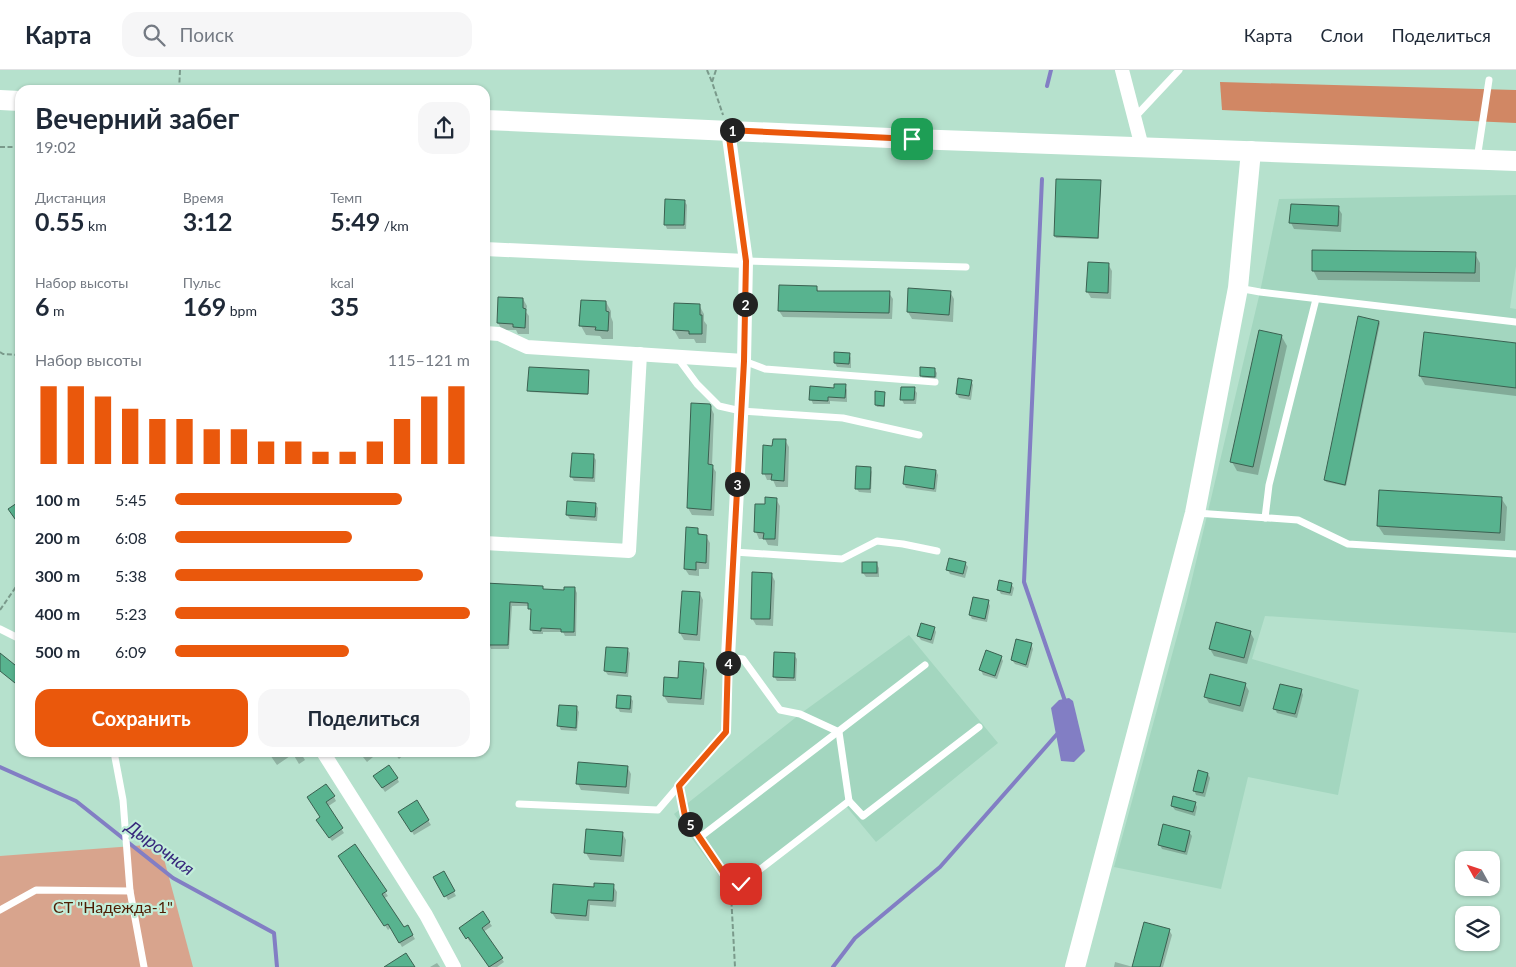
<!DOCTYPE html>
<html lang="ru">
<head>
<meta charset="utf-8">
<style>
	:root { --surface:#fff; --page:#f6f6f7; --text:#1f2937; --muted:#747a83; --line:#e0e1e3; --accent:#ea580c }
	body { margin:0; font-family:Lato,sans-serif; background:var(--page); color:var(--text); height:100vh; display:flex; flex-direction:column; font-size:19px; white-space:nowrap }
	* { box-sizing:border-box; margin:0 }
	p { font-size:16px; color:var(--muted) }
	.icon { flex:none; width:28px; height:28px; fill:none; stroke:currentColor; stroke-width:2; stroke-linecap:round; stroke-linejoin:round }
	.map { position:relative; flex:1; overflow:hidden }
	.drawer { position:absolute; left:15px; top:15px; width:475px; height:672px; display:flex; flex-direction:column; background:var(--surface); border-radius:15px; box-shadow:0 1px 4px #0004 }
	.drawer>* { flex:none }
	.needle { width:32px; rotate:310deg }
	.tools { position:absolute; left:1455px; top:781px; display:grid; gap:10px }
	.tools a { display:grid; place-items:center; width:45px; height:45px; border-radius:10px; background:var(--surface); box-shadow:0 1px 4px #0004; font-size:25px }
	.pin { position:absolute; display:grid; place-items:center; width:42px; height:42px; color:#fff; margin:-21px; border-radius:10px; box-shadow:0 2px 8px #0006 }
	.km { position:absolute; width:25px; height:25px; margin:-12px; border-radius:50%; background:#222; color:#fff; font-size:14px; line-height:25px; text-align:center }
	.round { display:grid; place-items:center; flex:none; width:52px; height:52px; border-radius:15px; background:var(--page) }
	.headline { display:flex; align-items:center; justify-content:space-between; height:85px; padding:0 20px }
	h1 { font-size:28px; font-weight:700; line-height:38px }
	.metrics { display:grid; grid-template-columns:repeat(3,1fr); gap:8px; height:85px; padding:5px 20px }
	.metrics div { display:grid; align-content:center }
	.metrics b { font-size:25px; font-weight:700 }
	.metrics small { font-size:14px; font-weight:400 }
	.metrics p { font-size:14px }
	.chart { height:140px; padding:10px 20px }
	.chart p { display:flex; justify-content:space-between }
	.chart svg { width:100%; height:90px; margin-top:5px; stroke:var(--accent); stroke-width:6 }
	.cta { display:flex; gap:10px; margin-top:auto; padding:10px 20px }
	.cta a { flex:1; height:58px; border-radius:15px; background:var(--accent); color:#fff; font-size:20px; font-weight:700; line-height:58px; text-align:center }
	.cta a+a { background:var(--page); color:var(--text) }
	ul { padding:0 20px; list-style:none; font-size:16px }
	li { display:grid; grid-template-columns:80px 60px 1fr; align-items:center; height:38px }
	li i { height:12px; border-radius:6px; background:var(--accent) }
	header { display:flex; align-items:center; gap:30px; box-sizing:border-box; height:70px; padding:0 25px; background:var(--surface); border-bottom:1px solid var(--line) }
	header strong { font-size:24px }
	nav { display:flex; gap:28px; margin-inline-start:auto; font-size:18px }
	.search { width:350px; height:45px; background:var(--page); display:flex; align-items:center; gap:12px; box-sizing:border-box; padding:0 18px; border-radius:15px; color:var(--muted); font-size:19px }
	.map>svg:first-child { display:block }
	.built { fill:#a3d6bf }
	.green { fill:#d8a48d }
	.forest { fill:#d18764 }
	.water { fill:#827ec4 }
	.shadow { fill:#0003 }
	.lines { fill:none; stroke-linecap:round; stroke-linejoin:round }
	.stream { stroke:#827ec4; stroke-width:4 }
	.building { fill:#58b38f; stroke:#3b6151 }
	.path { stroke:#7a9a8b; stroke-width:2; stroke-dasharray:5 2.5; stroke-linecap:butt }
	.lane { stroke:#fff; stroke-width:7 }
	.street { stroke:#fff; stroke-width:14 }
	.secondary { stroke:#fff; stroke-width:20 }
	.route-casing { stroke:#fff; stroke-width:10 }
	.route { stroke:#ea580c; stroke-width:6 }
	.labels { text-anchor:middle; stroke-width:4.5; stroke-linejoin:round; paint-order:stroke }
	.park-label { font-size:16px; fill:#4d1d03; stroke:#c3eeda }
	.water-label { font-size:18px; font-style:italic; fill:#38297c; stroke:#c3eeda }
</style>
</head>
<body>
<header>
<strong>Карта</strong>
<div class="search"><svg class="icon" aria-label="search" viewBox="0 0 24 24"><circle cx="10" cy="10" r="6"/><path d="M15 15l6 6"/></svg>Поиск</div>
<nav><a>Карта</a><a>Слои</a><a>Поделиться</a></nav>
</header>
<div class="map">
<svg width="1516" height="897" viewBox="0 0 1516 897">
	<rect width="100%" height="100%" fill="#b6e1cd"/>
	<g class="built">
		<path d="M1516,125V196L1510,238L1516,239V563L1265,546L1252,589L1359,620L1338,725L1248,707L1221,819L1114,797L1187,530L1260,222L1279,129Z"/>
		<path d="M909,565L998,673L876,772L846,736L731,822L674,744L800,644Z"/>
	</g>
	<path class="green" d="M160,774L193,897H0V786Z"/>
	<path class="forest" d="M1220,12L1516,20V53L1222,40Z"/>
	<path class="water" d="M1069,628L1073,631L1085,681L1074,692L1061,691L1051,638L1059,630Z"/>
	<g class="shadow">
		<path d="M1100,111L1099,169L1056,168L1055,166Z"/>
		<path d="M684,131L687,135L686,159H667L665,154Z"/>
		<path d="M1338,138L1342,144L1341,162L1294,159L1291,153Z"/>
		<path d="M1475,184L1480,193V212L1318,210L1313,200Z"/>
		<path d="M1108,194L1112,201L1111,229L1091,228L1087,221Z"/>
		<path d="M816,217L819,222L889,223L893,229L892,249L783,247L779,241Z"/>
		<path d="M909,220L950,222L954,229L953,252L912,249L908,242Z"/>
		<path d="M499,228L523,229L527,236L526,242L529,246V264H518L516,260H502L498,253Z"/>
		<path d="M582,231L606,232L611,241V247L613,252V269H602L600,266L586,265L581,256Z"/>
		<path d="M699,235L704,244V251L707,255L706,273H696L694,269H679L674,260Z"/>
		<path d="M1379,252L1380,253L1346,416L1326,412L1325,410Z"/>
		<path d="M1282,267L1287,276L1258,405L1237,401L1232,392Z"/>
		<path d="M1516,274V326L1425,315L1420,306Z"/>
		<path d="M835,283L849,284L851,288V298L837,297L835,293Z"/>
		<path d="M934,299L937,303L936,310L923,309L921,305Z"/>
		<path d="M588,302V325L530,322L529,320Z"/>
		<path d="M971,311L973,315L971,330L959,328L957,324Z"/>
		<path d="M845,316L847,320V332L830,331V334H813L811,329Z"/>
		<path d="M914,319L917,323L916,334H904L902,330Z"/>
		<path d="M884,323L885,337H877L876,335Z"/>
		<path d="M710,336L714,344L712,396L716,402L714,446L692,445L688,438L692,378Z"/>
		<path d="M785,370L789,377L788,417H776L773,410H767L764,403L774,377Z"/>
		<path d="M593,386L596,390L595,412L574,411L571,406Z"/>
		<path d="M870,398L872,402L871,423L859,422L856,418Z"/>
		<path d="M936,401L938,405L936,422L906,418L904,414Z"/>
		<path d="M1501,428L1507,437L1505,471L1384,465L1378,456Z"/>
		<path d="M776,429L780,436L778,476L768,475L765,469H759L756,462L766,436Z"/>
		<path d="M595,434L598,438L597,451L570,449L567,445Z"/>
		<path d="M697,459L701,466H706L710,473L709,499H699V506L689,505L685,499Z"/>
		<path d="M876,493L879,498V507H866L863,503Z"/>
		<path d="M965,493L968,497L965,508L950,504L948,500Z"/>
		<path d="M771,504L775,511L773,556L756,555L752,548Z"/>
		<path d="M1011,514L1014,518L1012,526L1001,524L998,519Z"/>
		<path d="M485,515L542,518L544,521H565L575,519L577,523L576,566H565L563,562H543V564H533L531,560L532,543L529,536H512L509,579H491L488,572H485Z"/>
		<path d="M700,524L703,530L700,571L684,570L680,563Z"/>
		<path d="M988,531L990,536L987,552L972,549L970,545Z"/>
		<path d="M934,558L936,562L933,574L921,570L918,566Z"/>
		<path d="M1250,562L1254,569L1247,594L1214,586L1210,579Z"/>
		<path d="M1031,574L1033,579L1028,598L1015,594L1012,590Z"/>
		<path d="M627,579L630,583L628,607L608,605L605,601Z"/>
		<path d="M794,585L797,589L796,611H777L774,606Z"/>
		<path d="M1001,587L1003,591L997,609L983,605L981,600Z"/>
		<path d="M703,594L707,600L704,635L668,633L664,626L679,610Z"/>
		<path d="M1245,614L1249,621L1243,642L1209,633L1205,626Z"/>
		<path d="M1301,620L1303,625L1297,648L1277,643L1275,639Z"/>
		<path d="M630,627L633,631L632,643L620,642L618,638Z"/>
		<path d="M576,637L579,642L577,661L561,660L559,656Z"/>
		<path d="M268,682H300L305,690L299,694L293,684L277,695Z"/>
		<path d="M359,682H379L367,692Z"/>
		<path d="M393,682H407L399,689Z"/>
		<path d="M627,697L631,704L629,724L581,720L578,714Z"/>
		<path d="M1208,704L1210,708L1205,727L1196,725L1194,720Z"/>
		<path d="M397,708L399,712L385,722L377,710Z"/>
		<path d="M334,727L336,731L327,737L344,763L332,771L320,754L321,747L311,732Z"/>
		<path d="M416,732L431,755L414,765L400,742Z"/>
		<path d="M1195,733L1197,737L1195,746L1175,740L1172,736Z"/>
		<path d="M1189,762L1192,766L1187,785L1162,779L1160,775Z"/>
		<path d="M622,763L626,770L624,792L590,790L586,783Z"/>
		<path d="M342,791L385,822L388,826L383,829L404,858L407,856L415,869L402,877L391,857L388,860Z"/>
		<path d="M444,803L456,826L448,830L435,807Z"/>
		<path d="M613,816L617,822L616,837L590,835L589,851L556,849L552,843L595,818Z"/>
		<path d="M489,852L492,856L483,862L504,892L497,897H490L472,870L470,872L463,862Z"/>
		<path d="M1169,860L1172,865L1163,897H1134Z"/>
		<path d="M1115,892L1133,897H1114Z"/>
		<path d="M437,893L440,897H430Z"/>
	</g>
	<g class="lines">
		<g class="stream">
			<path d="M1047,16L1051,0"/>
			<path d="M1042,109L1024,512L1065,631"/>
			<path d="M0,697L76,731L173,808L274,863L277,897"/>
			<path d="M833,897L855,868L940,797L1058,663"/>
		</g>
	</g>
	<g class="building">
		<path d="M1056,109L1101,110L1098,168L1054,166Z"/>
		<path d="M665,129L685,130L684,155H664Z"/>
		<path d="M1291,134L1339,136L1338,156L1289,153Z"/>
		<path d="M1312,180L1476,182L1475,203L1312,201Z"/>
		<path d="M1088,192L1109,193L1108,223L1086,222Z"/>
		<path d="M779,215L817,216V221H890L889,243L778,241Z"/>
		<path d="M908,218L951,221L949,245L907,242Z"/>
		<path d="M498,227L523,228V238L526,239L525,258L513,257V254L497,253Z"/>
		<path d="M581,230L606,231V241L609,242L608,261L595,260L596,257L579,256Z"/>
		<path d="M674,233L700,234V245H702V264H689V261L673,260Z"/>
		<path d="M1358,246L1379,251L1345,415L1324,410Z"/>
		<path d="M1259,260L1282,265L1253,397L1230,392Z"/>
		<path d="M1424,262L1516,273V318L1419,306Z"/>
		<path d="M834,282L850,283L849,294L834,293Z"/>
		<path d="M529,297L589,300L588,324L527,321Z"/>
		<path d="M920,297L935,298V307L920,306Z"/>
		<path d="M958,308L972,310L969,326L956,324Z"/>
		<path d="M834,314H846L845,328L828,327V331L809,330L810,316L834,318Z"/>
		<path d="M901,317H915L914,330H900Z"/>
		<path d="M875,321L885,322L884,336L875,335Z"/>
		<path d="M691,333L710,334L711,336L708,394L713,395L711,440L687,438Z"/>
		<path d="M773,369H786L784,411L771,410L772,404H762L763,375L772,376Z"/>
		<path d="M572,383L594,384L593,408L570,407Z"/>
		<path d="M856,396L871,397L870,419H855Z"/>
		<path d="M905,396L936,400L934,419L903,414Z"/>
		<path d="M1379,420L1502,427L1500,463L1377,456Z"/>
		<path d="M765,427L777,428L775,469H763L764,463L754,462L755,434H765Z"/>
		<path d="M20,431V456L8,439Z"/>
		<path d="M567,431L596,433L595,447L566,445Z"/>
		<path d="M686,457L698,458V464L707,465L706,493L696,492V500L684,499Z"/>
		<path d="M949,488L966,492L963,504L946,500Z"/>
		<rect x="862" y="492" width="15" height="11"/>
		<path d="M752,502L772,503L770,549H751Z"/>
		<path d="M999,510L1012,513L1010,523L997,520Z"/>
		<path d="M485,513L543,516V519L564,520V517H575L574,562H561V559L541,558V561L530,560L531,539H528V533L510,532L508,575H487V569L485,568Z"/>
		<path d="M682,521L700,522L697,565L679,563Z"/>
		<path d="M973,527L989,530L985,549L969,545Z"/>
		<path d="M1216,552L1251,561L1244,588L1209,579Z"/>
		<path d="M921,553L935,557L931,570L917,566Z"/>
		<path d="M1016,569L1032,573L1026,595L1011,590Z"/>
		<path d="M606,577L628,578L626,603L604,601Z"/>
		<path d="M986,580L1002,586L995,606L979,600Z"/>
		<path d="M774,582L795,583L794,608L773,607Z"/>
		<path d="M0,583L20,599V617L0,601Z"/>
		<path d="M679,591L704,593L701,629L663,626L664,607L678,608Z"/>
		<path d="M1210,604L1246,613L1240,636L1204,627Z"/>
		<path d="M1280,614L1302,619L1295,644L1273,639Z"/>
		<path d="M617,625L631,626L630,639L616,638Z"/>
		<path d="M559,635L577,636L576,658L557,656Z"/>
		<path d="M578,692L628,696L626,717L576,714Z"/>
		<path d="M389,695L398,708L382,718L373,706Z"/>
		<path d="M1198,700L1208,703L1203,723L1193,721Z"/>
		<path d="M326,714L335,726L326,732L343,758L329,768L316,750L320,747L307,727Z"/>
		<path d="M1173,726L1196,732L1193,742L1171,736Z"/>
		<path d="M417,730L429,750L411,762L398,742Z"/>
		<path d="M1163,754L1190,761L1185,782L1158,775Z"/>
		<path d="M586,759L623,762L621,786L584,783Z"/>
		<path d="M355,774L387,821L382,824L404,857L408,855L413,865L399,873L388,854L384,856L338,786Z"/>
		<path d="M444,801L455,821L444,827L433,807Z"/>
		<path d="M594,813L614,814L613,831L588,830L586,846L551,843L553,814L594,817Z"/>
		<path d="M483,841L490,852L482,858L503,888L489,897L468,867L466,869L459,858Z"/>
		<path d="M1144,852L1170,859L1160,897H1132Z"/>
		<path d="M406,883L415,897H384Z"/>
	</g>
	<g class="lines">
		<g class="path">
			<path d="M707,0L712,12"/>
			<path d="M716,0L712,12L723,45"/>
			<path d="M179,20L180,0"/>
			<path d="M0,77H20"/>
			<path d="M0,282L3,284L20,285"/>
			<path d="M0,540L20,511"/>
			<path d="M731,824L735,897"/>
		</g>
		<g class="lane">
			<path d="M1135,47L1179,0"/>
			<path d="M1477,89L1489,10"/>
			<path d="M746,191L966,197"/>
			<path d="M1238,218L1260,222L1516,252"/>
			<path d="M677,287L697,314L719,336L741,341L843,348L919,365"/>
			<path d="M744,291L765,299L935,312"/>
			<path d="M1196,443L1298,450L1348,474L1516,484"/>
			<path d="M1265,448L1269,415L1316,229"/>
			<path d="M734,482L842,489L877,471L903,474L937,481"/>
			<path d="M0,559L20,569"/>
			<path d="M114,682L123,730L130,821L144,897"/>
			<path d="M679,715L685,746L699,768L925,595"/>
			<path d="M519,734L658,740L725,662L728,587L743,589L780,640L800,644L839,662L849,731"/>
			<path d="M699,768L731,814H741L849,731L863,746L979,657"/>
			<path d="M0,840L36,820L130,821"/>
		</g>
		<g class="street">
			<path d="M1122,0L1142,77"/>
			<path d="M728,60L746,191L744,291L728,587"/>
			<path d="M485,179L746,191"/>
			<path d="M485,263L499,264L527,277L744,291"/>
			<path d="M485,473L629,481L640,284"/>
			<path d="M323,682L426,845L454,897"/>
		</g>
		<g class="secondary">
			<path d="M0,30L20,31"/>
			<path d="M485,50L912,69L1516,91"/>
			<path d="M1075,897L1195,443L1238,218L1251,81"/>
		</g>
	</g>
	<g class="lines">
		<defs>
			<path id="route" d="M741,814H731L685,746L679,716L726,662L728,587L744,291L746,191L728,60L912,69"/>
		</defs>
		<use href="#route" class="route-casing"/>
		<use href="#route" class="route"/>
	</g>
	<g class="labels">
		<g class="park-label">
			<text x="113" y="843">СТ "Надежда-1"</text>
		</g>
		<g class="water-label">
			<text transform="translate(160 778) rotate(36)" y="6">Дырочная</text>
		</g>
	</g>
</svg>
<div class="tools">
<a><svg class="needle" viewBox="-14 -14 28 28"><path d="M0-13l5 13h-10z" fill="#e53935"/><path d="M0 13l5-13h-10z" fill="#747a83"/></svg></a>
<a><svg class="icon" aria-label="layers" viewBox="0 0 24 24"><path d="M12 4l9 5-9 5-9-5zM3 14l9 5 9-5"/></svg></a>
</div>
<div class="pin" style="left:912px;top:69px;background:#1e9e55"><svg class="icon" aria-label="arrive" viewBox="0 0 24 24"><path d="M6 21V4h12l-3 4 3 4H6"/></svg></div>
<div class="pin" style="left:741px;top:814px;background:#d93025"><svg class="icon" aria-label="check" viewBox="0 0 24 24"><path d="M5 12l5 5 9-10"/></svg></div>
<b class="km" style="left:732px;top:60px">1</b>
<b class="km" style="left:745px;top:234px">2</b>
<b class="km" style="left:737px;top:414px">3</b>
<b class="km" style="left:728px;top:593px">4</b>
<b class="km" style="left:690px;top:754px">5</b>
<section class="drawer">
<div class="headline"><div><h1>Вечерний забег</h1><p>19:02</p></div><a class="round"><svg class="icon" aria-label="share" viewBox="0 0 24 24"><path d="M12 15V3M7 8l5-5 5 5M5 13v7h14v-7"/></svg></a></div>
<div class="metrics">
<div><p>Дистанция</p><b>0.55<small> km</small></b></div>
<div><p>Время</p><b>3:12</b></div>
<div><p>Темп</p><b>5:49<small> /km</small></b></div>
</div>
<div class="metrics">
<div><p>Набор высоты</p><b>6<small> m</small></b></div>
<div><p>Пульс</p><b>169<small> bpm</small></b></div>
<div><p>kcal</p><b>35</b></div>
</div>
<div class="chart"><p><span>Набор высоты</span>115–121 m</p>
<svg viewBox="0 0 160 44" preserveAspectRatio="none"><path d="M5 44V6M15 44V6M25 44V11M35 44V17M45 44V22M55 44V22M65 44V27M75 44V27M85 44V33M95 44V33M105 44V38M115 44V38M125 44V33M135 44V22M145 44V11M155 44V6"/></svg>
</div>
<ul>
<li><b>100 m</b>5:45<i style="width:77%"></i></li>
<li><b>200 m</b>6:08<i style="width:60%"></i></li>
<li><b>300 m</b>5:38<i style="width:84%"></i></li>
<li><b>400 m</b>5:23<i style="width:100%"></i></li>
<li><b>500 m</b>6:09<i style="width:59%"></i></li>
</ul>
<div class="cta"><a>Сохранить</a><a>Поделиться</a></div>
</section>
</div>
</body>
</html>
